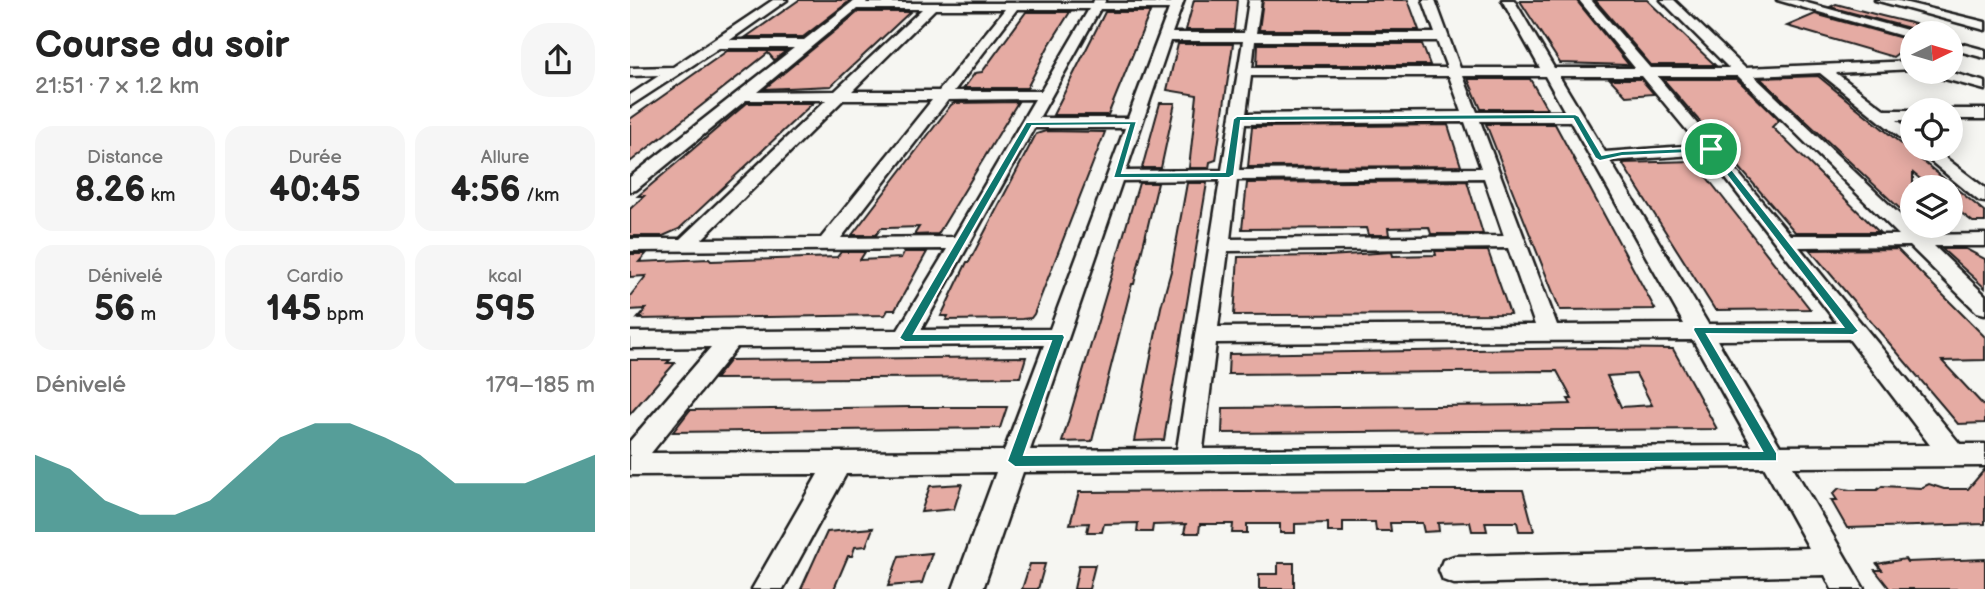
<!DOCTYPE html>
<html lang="fr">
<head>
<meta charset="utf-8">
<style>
	:root { --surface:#fff; --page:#f6f6f6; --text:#222; --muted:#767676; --accent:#0f766e }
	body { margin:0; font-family:"Balsamiq Sans",sans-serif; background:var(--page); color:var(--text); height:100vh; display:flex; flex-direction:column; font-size:26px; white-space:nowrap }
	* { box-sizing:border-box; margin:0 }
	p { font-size:23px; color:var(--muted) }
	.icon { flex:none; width:38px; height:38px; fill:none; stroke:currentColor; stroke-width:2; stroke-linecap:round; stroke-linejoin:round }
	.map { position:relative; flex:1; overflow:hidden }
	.drawer { display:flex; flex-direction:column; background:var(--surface); width:630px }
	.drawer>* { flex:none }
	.needle { width:46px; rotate:85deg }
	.fabs { position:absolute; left:1270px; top:21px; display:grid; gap:14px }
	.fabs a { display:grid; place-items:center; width:63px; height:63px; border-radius:50%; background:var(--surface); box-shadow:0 4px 18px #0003; font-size:35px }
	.pin { position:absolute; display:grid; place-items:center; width:60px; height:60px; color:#fff; margin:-30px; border:4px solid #fff; border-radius:50%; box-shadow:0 2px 7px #0007 }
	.round { display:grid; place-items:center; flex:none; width:74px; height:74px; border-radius:28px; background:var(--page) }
	.head { display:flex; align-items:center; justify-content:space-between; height:119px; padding:0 35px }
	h1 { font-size:38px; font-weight:700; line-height:52px }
	.figures { display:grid; grid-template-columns:repeat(3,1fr); gap:10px; height:119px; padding:7px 35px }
	.figures div { display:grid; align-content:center; border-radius:18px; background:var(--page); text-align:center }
	.figures b { font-size:35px; font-weight:700 }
	.figures small { font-size:19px; font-weight:400 }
	.figures p { font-size:19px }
	.chart { height:196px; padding:14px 35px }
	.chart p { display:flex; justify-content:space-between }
	.chart svg { width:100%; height:126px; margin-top:7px; fill:var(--accent); opacity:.7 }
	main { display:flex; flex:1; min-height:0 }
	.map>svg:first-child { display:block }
	.building { fill:#e5aba3; stroke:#1c1c1c; stroke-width:2; fill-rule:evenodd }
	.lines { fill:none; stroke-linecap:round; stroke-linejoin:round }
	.minor-casing { stroke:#1c1c1c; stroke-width:5 }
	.minor { fill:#f6f6f2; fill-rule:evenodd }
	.route { fill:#0f766e; stroke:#fff; stroke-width:2; fill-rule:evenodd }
</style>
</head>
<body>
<main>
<section class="drawer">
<div class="head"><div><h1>Course du soir</h1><p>21:51 · 7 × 1.2 km</p></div><a class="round"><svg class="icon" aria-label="share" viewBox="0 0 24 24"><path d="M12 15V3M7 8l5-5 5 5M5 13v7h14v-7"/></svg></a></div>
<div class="figures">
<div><p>Distance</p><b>8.26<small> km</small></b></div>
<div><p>Durée</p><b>40:45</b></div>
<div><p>Allure</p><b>4:56<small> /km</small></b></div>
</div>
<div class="figures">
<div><p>Dénivelé</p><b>56<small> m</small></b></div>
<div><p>Cardio</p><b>145<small> bpm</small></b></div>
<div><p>kcal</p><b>595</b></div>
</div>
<div class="chart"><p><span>Dénivelé</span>179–185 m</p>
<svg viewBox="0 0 160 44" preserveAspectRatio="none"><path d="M0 44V17L10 22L20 33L30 38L40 38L50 33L60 22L70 11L80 6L90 6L100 11L110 17L120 27L130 27L140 27L150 22L160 17V44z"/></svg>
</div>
</section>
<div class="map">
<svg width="1355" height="589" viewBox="0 0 1355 589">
	<rect width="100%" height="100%" fill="#f6f6f2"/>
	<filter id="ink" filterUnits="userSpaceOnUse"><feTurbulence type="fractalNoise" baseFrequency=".0143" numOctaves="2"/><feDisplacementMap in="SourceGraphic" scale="14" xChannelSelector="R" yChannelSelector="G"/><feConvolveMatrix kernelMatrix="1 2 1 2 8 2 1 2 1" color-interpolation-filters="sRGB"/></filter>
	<g filter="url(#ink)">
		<g class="building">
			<path d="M169,0H221L173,37H116Z"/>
			<path d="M564,0H607L604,30H556Z"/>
			<path d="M633,0H778L789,30H629Z"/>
			<path d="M965,0H1017L1085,65H1021Z"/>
			<path d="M890,1H947L999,65L930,63Z"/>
			<path d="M1206,4L1252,16L1285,24L1283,29L1200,7Z"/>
			<path d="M228,12H280L201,86L134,89Z"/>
			<path d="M396,12H440L418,47L397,88H334L345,73L352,72Z"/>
			<path d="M475,12H520L478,115H423Z"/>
			<path d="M1185,14L1283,41V49L1276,47L1263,57L1157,26Z"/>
			<path d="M548,44H603L586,160L580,162L579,168H559L567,95L537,90Z"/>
			<path d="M628,44H792L800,65H627Z"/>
			<path d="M97,51H156L144,60L138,53L0,162V119Z"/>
			<path d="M1188,76L1355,212V222H1343L1321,205V187H1300L1283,173V221L1130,78Z"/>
			<path d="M838,79H900L917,109H851Z"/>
			<path d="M980,79H1011L1024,94L996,96Z"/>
			<path d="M1033,79H1107L1149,120L1142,127L1249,232H1165Z"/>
			<path d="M388,102L308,234L284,235L289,227L258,228H251L246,235H222L321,105L324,103Z"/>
			<path d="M117,103H183L49,229L33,236H0V209L14,196H8Z"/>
			<path d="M530,103H545L531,168H512Z"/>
			<path d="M856,124H925L1025,309L930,310Z"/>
			<path d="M818,125L831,166L618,167L622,127Z"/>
			<path d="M416,131L475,132L404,314L401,318L392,319L316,320L318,316H311L337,262H339L406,134Z"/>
			<path d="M1064,161L1112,222L1180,309L1085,310L992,163Z"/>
			<path d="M837,181L853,234H801L799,227L758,228L759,235H738L736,228L612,229L617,183Z"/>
			<path d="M509,183H528L504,284H502L462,441L432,442Z"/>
			<path d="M557,183H577L534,440L504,441L531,307L541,271Z"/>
			<path d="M1267,249L1355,337V360L1312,361L1355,407V423L1328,424L1180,250Z"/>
			<path d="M1312,249H1336L1355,259V288Z"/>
			<path d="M805,251H858L880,314L604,315L608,257L698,256L762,252L763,256L806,255Z"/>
			<path d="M211,252H235L230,260L271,258L274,252H297L265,310H258L255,315L10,319L12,317L8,318L16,309L0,310V296L16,276L0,277V254H16L9,262L79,259L81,261L207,257Z"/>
			<path d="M967,348L1043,349L1087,429L592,433L593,408L910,405L941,404L938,399H942L927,371L598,374L599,354ZM1006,374L1022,405L991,407L977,376Z"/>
			<path d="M396,357L390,377L85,379L100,360Z"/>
			<path d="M0,360H40L37,363H45L0,414Z"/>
			<path d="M281,407H377L370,428L43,432L60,410Z"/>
			<path d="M1355,469V524L1217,528L1201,500H1207L1203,494L1209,488L1220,490H1247L1252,486L1291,488L1299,484L1314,489H1338Z"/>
			<path d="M332,484L324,509L291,512L300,486Z"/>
			<path d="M756,490H893L904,531H889L887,522H855L857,531H842L840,522L808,523L809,531L794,532L792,523H760L761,531H746L745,522H713V532H698V523L665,524V533H650V524H617V533H602L603,524H570L569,533H554L556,524L523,525L522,532H507L508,523L474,524L472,532H457L459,523L440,524L449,492Z"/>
			<path d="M243,528L236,546L225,547L222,556H218L204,589H171L197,532Z"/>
			<path d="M302,553L292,583L258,586L269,556Z"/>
			<path d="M1275,559L1277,562L1355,559V589H1260L1245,570H1252L1247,564Z"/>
			<path d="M648,563H664V589H629V574H648Z"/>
			<path d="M400,564H415L408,589H392Z"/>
			<path d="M449,565H465L459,589H444Z"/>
		</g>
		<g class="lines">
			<defs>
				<g id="minor">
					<path d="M143,0H157L100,40H174L225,0H238L236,3H463L464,0H476L474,3H541L542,0H554L542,33H614L619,0H631L626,33H805L793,0H805L830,68H910L872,0H884L924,68H1005L949,0H961L1020,68H1099L1031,0H1044L1115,68L1283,61V69L1206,73L1255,110H1283V120H1267L1283,132V145L1277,143L1190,73L1124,76L1291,235L1355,234V246H1304L1355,295V314L1347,312L1280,246L1169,247L1330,444H1355V466L1163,467L1234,589H1202L1195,575L824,584L813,580L809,570L813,560L824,556L1179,548L1134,467L393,472L353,589H323L366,472L216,474L153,589H122L188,474L0,475V441L81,347L0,348V332L268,330L317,249L0,251V239H50L196,100H116L6,190L0,191V177L164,48H89L0,106V95L30,75L0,76V68L43,67ZM227,9H292L205,91L127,92ZM305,9H375L309,91H222ZM387,9H459L411,91H324ZM470,9H539L498,118H409ZM540,41H613L592,170L496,171ZM625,41H807L817,68H622ZM621,76H819L832,112L616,114ZM833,76H915L935,112H847ZM929,76H1012L1069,145L975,152ZM1027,76H1108L1269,235H1160ZM405,99L324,237L211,238L318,100ZM213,100H302L191,238L72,239ZM850,121H940L1054,324L927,325ZM835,122L851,168L609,170L615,124ZM404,128H495L420,329L291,330ZM1077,154L1207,323L1078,324L980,161ZM854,178L874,236L600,239L607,180ZM590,180L547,449L400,450L492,181ZM878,248L905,325L588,327L598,251ZM1219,339L1300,445L1150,446L1087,340ZM1063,340L1122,446L573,449L586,343ZM414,345L374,451L21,453L107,347Z"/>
					<path d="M1147,0H1166L1288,33H1283V39Z"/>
					<path d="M1245,0H1265L1355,22V30Z"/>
					<path d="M1321,41L1355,50V58L1321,49Z"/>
					<path d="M1298,72H1319L1355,82V90L1300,75Z"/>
					<path d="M1321,109H1355V119H1321V110H1318Z"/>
					<path d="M1286,149H1304L1355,188V202L1349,201Z"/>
				</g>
			</defs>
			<use href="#minor" class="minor-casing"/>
			<use href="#minor" class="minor"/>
		</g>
	</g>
	<path class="route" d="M945,114L949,116L972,155L992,151L1084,147L1229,331L1223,335L1077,334L1147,453V461L385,467L377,461L421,341L275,342L269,338L396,122L507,121L492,173L595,172L603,119L607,116ZM943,119L965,158L970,161L992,156L1079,152L1213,327H1064L1063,330L1132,451L394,455L435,337L433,334H284L402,126L499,125L483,178H599L604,175L611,121Z"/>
</svg>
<div class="fabs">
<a><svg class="needle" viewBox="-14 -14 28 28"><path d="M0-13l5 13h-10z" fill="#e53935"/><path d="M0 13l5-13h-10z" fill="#767676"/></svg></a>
<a><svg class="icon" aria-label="locate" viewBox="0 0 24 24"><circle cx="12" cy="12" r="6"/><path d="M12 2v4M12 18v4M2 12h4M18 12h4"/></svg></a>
<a><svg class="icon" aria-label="layers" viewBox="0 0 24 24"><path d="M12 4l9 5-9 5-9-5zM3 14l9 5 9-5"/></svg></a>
</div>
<div class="pin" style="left:1081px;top:149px;background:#1e9e55"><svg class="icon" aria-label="arrive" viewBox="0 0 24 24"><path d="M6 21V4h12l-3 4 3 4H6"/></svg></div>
</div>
</main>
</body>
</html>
